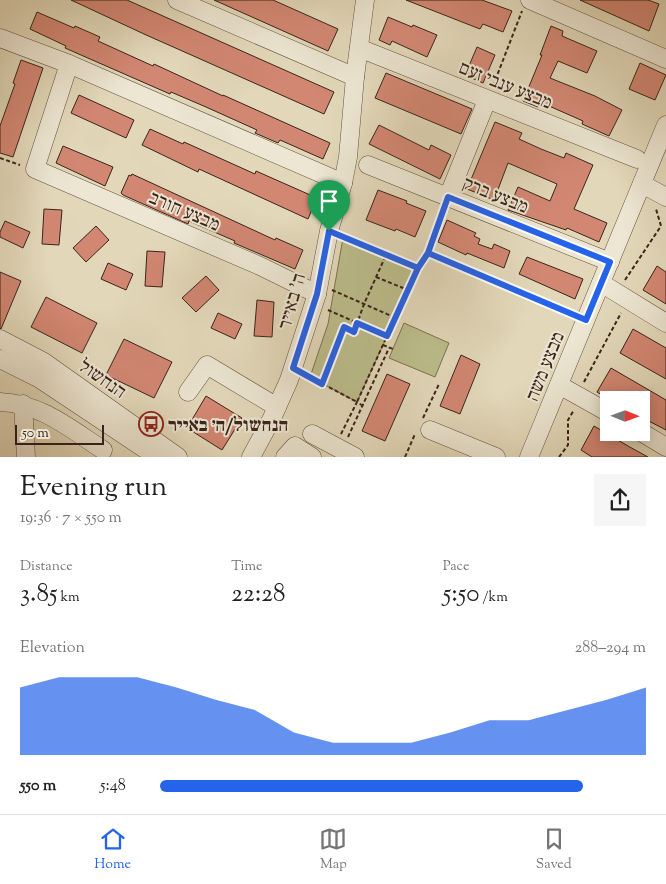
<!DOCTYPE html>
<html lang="en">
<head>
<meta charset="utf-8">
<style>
	:root { --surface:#fff; --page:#f6f6f6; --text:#222; --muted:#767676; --line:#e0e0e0; --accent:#2563eb }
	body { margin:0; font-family:"Sorts Mill Goudy","Frank Ruhl Libre",serif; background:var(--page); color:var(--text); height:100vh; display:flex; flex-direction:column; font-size:19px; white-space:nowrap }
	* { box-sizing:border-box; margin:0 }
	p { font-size:16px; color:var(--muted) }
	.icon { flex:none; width:28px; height:28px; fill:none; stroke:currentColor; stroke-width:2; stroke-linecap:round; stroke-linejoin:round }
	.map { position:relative; height:457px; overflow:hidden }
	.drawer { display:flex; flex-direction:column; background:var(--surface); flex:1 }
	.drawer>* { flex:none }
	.needle { width:32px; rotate:91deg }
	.buttons { position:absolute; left:600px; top:391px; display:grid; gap:10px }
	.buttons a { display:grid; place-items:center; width:50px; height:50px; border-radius:0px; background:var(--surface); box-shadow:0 2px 12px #0003; font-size:25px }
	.scale { position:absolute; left:15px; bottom:12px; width:89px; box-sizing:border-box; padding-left:5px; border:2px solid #3a241a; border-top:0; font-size:14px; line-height:18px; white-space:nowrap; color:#3a241a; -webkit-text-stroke:4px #ece6d2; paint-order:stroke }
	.pin { position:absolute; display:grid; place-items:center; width:42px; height:42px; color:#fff; margin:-51px -21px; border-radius:50% 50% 50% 0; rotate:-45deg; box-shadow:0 0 5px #0007 }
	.pin .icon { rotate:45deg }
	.round { display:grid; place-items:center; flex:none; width:52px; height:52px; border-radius:0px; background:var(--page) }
	.summary { display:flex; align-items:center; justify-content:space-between; height:85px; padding:0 20px }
	h1 { font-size:28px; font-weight:600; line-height:38px }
	.stats { display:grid; grid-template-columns:repeat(3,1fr); gap:8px; height:85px; padding:5px 20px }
	.stats div { display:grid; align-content:center }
	.stats b { font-size:25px; font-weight:600 }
	.stats small { font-size:14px; font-weight:400 }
	.stats p { font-size:14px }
	.chart { height:140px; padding:10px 20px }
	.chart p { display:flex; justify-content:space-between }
	.chart svg { width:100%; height:90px; margin-top:5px; fill:var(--accent); opacity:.7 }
	ul { padding:0 20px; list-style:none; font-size:16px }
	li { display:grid; grid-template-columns:80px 60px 1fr; align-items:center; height:38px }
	li i { height:12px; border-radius:6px; background:var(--accent) }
	.menu { display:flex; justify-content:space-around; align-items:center; height:70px; border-top:1px solid var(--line); background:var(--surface); font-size:14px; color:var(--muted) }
	.menu a { display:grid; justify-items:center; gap:2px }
	.menu .on { color:var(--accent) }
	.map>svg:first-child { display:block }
	.green { fill:#bbbc8a; stroke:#7a7052 }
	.building { fill:#d28773; stroke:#3a241a }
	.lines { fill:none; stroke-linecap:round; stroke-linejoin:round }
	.minor-casing { stroke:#645142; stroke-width:19 }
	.path { stroke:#3a241a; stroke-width:2; stroke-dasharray:4 2.5; stroke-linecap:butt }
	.minor { stroke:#ece6d2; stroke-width:18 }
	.route-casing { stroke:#fff; stroke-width:10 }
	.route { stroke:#2563eb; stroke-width:6 }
	.labels { text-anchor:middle; stroke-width:4; stroke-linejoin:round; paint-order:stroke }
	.street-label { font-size:19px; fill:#3a241a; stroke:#ece6d2 }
	.poi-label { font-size:19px; font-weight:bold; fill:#3a241a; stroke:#ece6d2; text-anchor:start }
</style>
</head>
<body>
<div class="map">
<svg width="666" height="457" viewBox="0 0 666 457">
	<rect width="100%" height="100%" fill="#e2d8b9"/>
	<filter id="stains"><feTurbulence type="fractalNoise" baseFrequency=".004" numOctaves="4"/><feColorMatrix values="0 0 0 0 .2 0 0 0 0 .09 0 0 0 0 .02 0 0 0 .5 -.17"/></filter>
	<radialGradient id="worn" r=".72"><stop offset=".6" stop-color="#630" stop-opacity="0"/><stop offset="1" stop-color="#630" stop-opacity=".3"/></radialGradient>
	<g class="green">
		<path d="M343,238L418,268L357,402L310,377L328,324Z"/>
		<path d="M404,323L449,343L435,377L389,358Z"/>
	</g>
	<g class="building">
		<path d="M71,0H127L334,92L324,114L144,34Z"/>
		<path d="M214,0H273L338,29L328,51Z"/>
		<path d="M406,0H482L512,11L503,32L483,24L480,29Z"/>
		<path d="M580,0H648L659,4L649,31Z"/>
		<path d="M37,12L74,28L75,26L100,37L98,41L153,66L154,64L223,96V95L330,143L323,159L280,140L278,143L255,133L257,130L206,107L171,92L170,94L65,48L66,46L30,29Z"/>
		<path d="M388,17L412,27L413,25L437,35L427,57L392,41L390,45L379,40Z"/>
		<path d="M551,26L563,31L562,36L597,51L587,73L558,61L550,78L595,96L622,110L609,136L582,124L583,121L540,102L538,107L523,101L542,55H540Z"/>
		<path d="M477,47L495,55L483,83L465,75Z"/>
		<path d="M21,60L43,68L13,157L0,153V126L15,84L13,83Z"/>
		<path d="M640,63L666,75L655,100L629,89Z"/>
		<path d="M386,73L472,109L461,134L375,98Z"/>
		<path d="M79,95L134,120L126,138L71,113Z"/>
		<path d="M495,122L522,133L519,139L541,149L564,158L566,153L593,165L574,209L607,223L599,242L567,228L566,230L508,210L518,187L550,201L557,184L508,163L494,200L467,189Z"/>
		<path d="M379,125L429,150L431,145L451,155L440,179L369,144Z"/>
		<path d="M150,129L183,144L184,142L255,174L256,171L317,198L308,219L199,169L198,172L142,145Z"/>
		<path d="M63,146L113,167L105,186L56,163Z"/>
		<path d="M132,174L275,240L276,238L303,250L295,269L234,243L235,241L189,221L188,224L123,195L121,193L129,175L131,176Z"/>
		<path d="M378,190L407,201L406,203L426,211L415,237L396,229L395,231L366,220Z"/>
		<path d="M44,209L62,210L59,245L42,244Z"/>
		<path d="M447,220L476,233L474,236L480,239L478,244L492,249L494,244L510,251L504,268L467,253L466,255L438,242Z"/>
		<path d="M5,221L30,232L23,248L0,237V232Z"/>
		<path d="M96,226L109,240L86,262L73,248Z"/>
		<path d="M147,251L165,252L162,287L145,286Z"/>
		<path d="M527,257L583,279L575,299L519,274Z"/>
		<path d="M108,263L133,274L126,290L101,279Z"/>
		<path d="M657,266L666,272V304L643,290Z"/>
		<path d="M0,272L21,281L1,329L0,328Z"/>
		<path d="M206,276L219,290L196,312L182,298Z"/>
		<path d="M46,297L97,323L82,353L31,327Z"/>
		<path d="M257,300L274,302L272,337L254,336Z"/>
		<path d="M218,313L242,324L235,339L211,328Z"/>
		<path d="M633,329L666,348V379L620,353Z"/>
		<path d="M124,339L172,362L154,398L106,375Z"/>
		<path d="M461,355L480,364L460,414L440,406Z"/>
		<path d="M611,368L666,400V430L641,417V400H610L597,392Z"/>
		<path d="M387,374L410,384L385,441L362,431Z"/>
		<path d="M206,396L242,418L222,450L187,428Z"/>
		<path d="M594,426L628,446L648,457H592L581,450Z"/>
	</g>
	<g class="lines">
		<defs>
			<g id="minor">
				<path d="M177,0L355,77"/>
				<path d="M530,0L666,59"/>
				<path d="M0,38L69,64"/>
				<path d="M359,48L637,159"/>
				<path d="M368,165L610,262"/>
				<path d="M642,184L666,197"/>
				<path d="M448,197L487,100"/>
				<path d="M601,283L666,323"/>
				<path d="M317,294L260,266L35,169L69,64L343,183"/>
				<path d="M0,339L44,362L178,457"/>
				<path d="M0,359L40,379L157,457"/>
				<path d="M559,385L609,413"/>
				<path d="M188,392L207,365L277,407"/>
				<path d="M0,402C42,404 69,428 103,450"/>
				<path d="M23,404L26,457"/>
				<path d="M430,430L496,457"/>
				<path d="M641,432L666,447"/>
				<path d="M312,434L355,457"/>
				<path d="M251,457L272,418L289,380L317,294L329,231L343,183L348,157L355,77L365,0"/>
				<path d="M285,457L295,446L312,457"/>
				<path d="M529,457L666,125"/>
			</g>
		</defs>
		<use href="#minor" class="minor-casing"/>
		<g class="path">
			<path d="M493,86L522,11"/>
			<path d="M0,158L20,165"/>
			<path d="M343,238L418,268L428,253L572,314"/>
			<path d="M428,253L443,211"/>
			<path d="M376,277L408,290"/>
			<path d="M625,280L661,226L656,209"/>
			<path d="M332,290L396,318"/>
			<path d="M328,310L387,336"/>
			<path d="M383,345L393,349"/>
			<path d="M306,375L357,402L418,268"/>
			<path d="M584,382L621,313"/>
			<path d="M322,383L344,327L354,332L364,304L386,255"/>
			<path d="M423,418L439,384"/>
			<path d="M341,434L357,402L363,406"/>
			<path d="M348,437L389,348"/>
			<path d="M405,457L415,434"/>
			<path d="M559,457L568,445V420L574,410"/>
		</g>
		<use href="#minor" class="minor"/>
	</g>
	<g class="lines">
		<defs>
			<path id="route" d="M329,231L317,294L293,368L322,384L344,327L354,332L357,323L387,336L418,268L428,253L586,320L610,262L448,197L428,253L418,268L329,231"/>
		</defs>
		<use href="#route" class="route-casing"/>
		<use href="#route" class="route"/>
	</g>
	<defs>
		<symbol id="bus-ring" viewBox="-11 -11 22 22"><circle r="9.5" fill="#ece6d2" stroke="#8f2418" stroke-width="1.5"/><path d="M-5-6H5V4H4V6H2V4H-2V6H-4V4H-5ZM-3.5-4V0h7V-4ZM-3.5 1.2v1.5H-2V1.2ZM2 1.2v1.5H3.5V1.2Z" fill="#8f2418"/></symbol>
	</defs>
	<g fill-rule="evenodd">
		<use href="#bus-ring" x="137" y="410" width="28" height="28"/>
	</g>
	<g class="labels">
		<g class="street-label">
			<text transform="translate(506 84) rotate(22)" y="7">מבצע ענבי זעם</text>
			<text transform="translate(496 194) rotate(22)" y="7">מבצע ברק</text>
			<text transform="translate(185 210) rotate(23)" y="7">מבצע חורב</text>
			<text transform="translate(291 301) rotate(-74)" y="7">ה' באייר</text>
			<text transform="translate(544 366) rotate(-68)" y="7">מבצע משה</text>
			<text transform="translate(103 378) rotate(35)" y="7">הנחשול</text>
		</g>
		<g class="poi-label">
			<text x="168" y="431">הנחשול/ה׳ באייר</text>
		</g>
	</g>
	<rect width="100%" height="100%" filter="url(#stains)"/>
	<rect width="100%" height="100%" fill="url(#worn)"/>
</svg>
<div class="buttons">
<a><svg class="needle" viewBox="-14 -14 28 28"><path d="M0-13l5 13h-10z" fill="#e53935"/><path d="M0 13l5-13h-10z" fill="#767676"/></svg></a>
</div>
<div class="scale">50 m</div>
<div class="pin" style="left:329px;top:231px;background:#1e9e55"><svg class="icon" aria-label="arrive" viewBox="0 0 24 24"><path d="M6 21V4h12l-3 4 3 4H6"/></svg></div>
</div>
<section class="drawer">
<div class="summary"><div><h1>Evening run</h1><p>19:36 · 7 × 550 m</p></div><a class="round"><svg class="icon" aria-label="share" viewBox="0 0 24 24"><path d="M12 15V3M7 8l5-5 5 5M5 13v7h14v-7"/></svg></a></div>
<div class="stats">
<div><p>Distance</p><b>3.85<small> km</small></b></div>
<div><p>Time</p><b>22:28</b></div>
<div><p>Pace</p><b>5:50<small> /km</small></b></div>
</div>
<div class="chart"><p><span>Elevation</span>288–294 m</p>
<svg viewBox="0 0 160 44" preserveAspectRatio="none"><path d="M0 44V11L10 6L20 6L30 6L40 11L50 17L60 22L70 33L80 38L90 38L100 38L110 33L120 27L130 27L140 22L150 17L160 11V44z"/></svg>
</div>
<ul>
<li><b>550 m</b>5:48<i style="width:87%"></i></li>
</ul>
</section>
<nav class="menu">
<a class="on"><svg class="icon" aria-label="home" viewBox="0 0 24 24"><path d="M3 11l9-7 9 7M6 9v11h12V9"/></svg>Home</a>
<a><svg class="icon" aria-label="map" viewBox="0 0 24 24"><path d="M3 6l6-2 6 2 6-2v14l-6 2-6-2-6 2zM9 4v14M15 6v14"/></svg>Map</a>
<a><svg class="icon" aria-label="saved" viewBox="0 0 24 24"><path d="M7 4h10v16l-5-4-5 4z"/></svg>Saved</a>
</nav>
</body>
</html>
